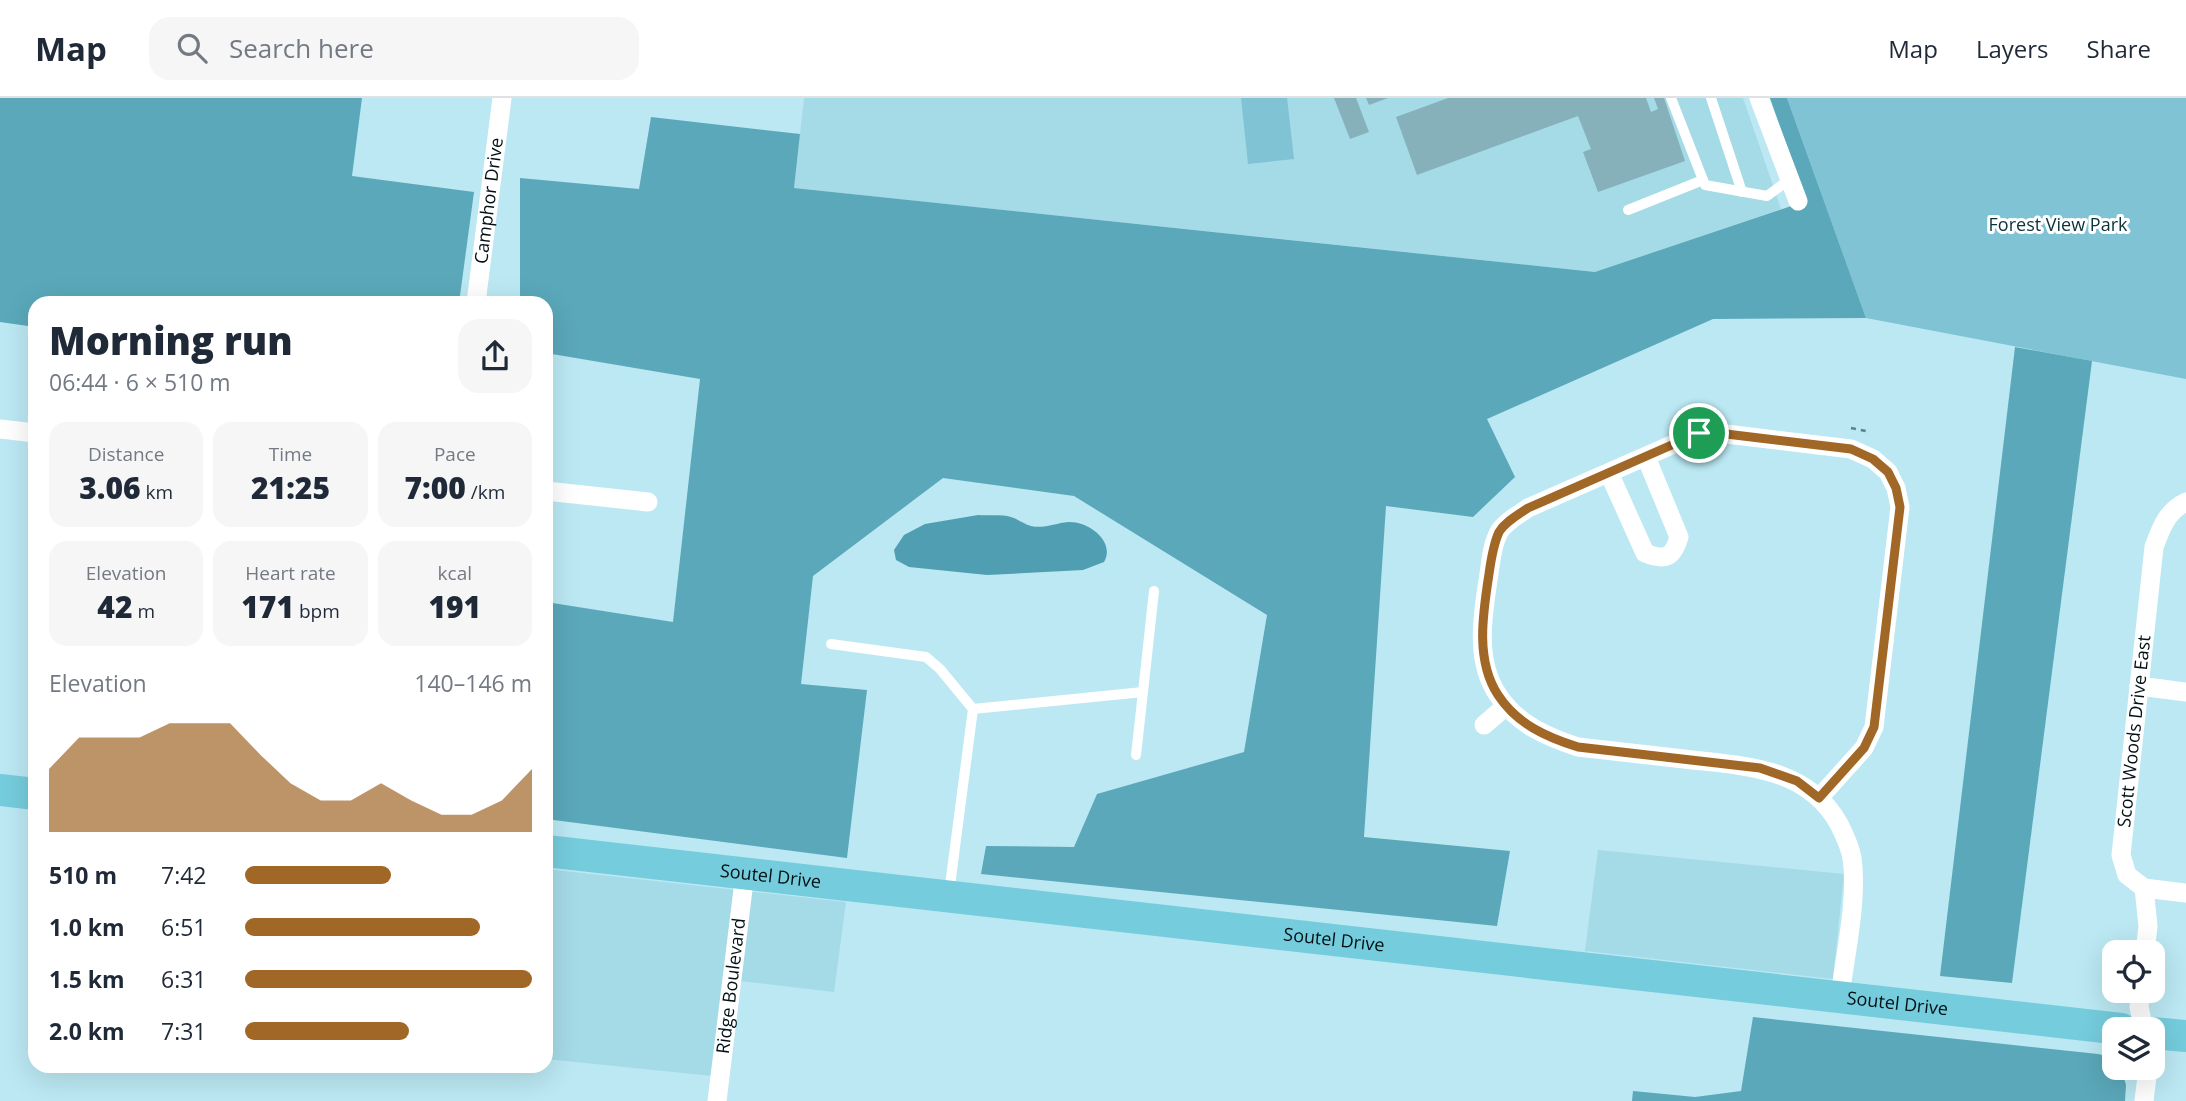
<!DOCTYPE html>
<html lang="en">
<head>
<meta charset="utf-8">
<style>
	:root { --surface:#fff; --page:#f6f6f7; --text:#1f2937; --muted:#747a83; --line:#e0e1e3; --accent:#a16727 }
	body { margin:0; font-family:"Open Sans",sans-serif; background:var(--page); color:var(--text); height:100vh; display:flex; flex-direction:column; font-size:26px; white-space:nowrap }
	* { box-sizing:border-box; margin:0 }
	p { font-size:23px; color:var(--muted) }
	.icon { flex:none; width:38px; height:38px; fill:none; stroke:currentColor; stroke-width:2; stroke-linecap:round; stroke-linejoin:round }
	.map { position:relative; flex:1; overflow:hidden }
	.sheet { position:absolute; left:28px; top:198px; width:525px; height:777px; display:flex; flex-direction:column; background:var(--surface); border-radius:21px; box-shadow:0 7px 28px #0002 }
	.sheet>* { flex:none }
	.buttons { position:absolute; left:2102px; top:842px; display:grid; gap:14px }
	.buttons a { display:grid; place-items:center; width:63px; height:63px; border-radius:14px; background:var(--surface); box-shadow:0 7px 28px #0002; font-size:35px }
	.pin { position:absolute; display:grid; place-items:center; width:60px; height:60px; color:#fff; margin:-30px; border:4px solid #fff; border-radius:50%; box-shadow:0 2px 7px #0007 }
	.round { display:grid; place-items:center; flex:none; width:74px; height:74px; border-radius:21px; background:var(--page) }
	.head { display:flex; align-items:center; justify-content:space-between; height:119px; padding:0 21px }
	h1 { font-size:38px; font-weight:800; line-height:52px }
	.stats { display:grid; grid-template-columns:repeat(3,1fr); gap:10px; height:119px; padding:7px 21px }
	.stats div { display:grid; align-content:center; border-radius:18px; background:var(--page); text-align:center }
	.stats b { font-size:30px; font-weight:800 }
	.stats small { font-size:19px; font-weight:400 }
	.stats p { font-size:19px }
	.chart { height:196px; padding:14px 21px }
	.chart p { display:flex; justify-content:space-between }
	.chart svg { width:100%; height:126px; margin-top:7px; fill:var(--accent); opacity:.7 }
	ul { padding:0 21px; list-style:none; font-size:23px }
	li { display:grid; grid-template-columns:112px 84px 1fr; align-items:center; height:52px }
	li i { height:18px; border-radius:9px; background:var(--accent) }
	header { display:flex; align-items:center; gap:42px; box-sizing:border-box; height:98px; padding:0 35px; background:var(--surface); border-bottom:2px solid var(--line) }
	header strong { font-size:33px }
	nav { display:flex; gap:38px; margin-inline-start:auto; font-size:24px }
	.search { width:490px; height:63px; background:var(--page); display:flex; align-items:center; gap:18px; box-sizing:border-box; padding:0 24px; border-radius:21px; color:var(--muted); font-size:26px }
	.map>svg:first-child { display:block }
	.built { fill:#a5dae7 }
	.green { fill:#7fc3d4 }
	.forest { fill:#5aa8ba }
	.water { fill:#509eb1 }
	.building { fill:#86b1bb }
	.lines { fill:none; stroke-linecap:round; stroke-linejoin:round }
	.path { stroke:#617f87; stroke-width:2.5; stroke-dasharray:5 5; stroke-linecap:butt }
	.lane { stroke:#fff; stroke-width:10 }
	.street { stroke:#fff; stroke-width:19 }
	.primary { stroke:#75ccdc; stroke-width:32 }
	.route-casing { stroke:#fff; stroke-width:14 }
	.route { stroke:#a16727; stroke-width:9 }
	.labels { text-anchor:middle; stroke-width:6; stroke-linejoin:round; paint-order:stroke }
	.street-label { font-size:18px; fill:#021014; stroke:#fff }
	.park-label { font-size:18px; fill:#0b323a; stroke:#fff }
</style>
</head>
<body>
<header>
<strong>Map</strong>
<div class="search"><svg class="icon" aria-label="search" viewBox="0 0 24 24"><circle cx="10" cy="10" r="6"/><path d="M15 15l6 6"/></svg>Search here</div>
<nav><a>Map</a><a>Layers</a><a>Share</a></nav>
</header>
<div class="map">
<svg width="2186" height="1003" viewBox="0 0 2186 1003">
	<rect width="100%" height="100%" fill="#bbe8f3"/>
	<g class="built">
		<path d="M804,0H1743L1781,111L1596,174L794,90Z"/>
		<path d="M1598,752L1844,776L1833,881L1585,853Z"/>
		<path d="M546,771L846,804L834,894L723,881L712,978L546,961Z"/>
	</g>
	<g class="green">
		<path d="M1241,0H1287L1294,61L1248,66Z"/>
		<path d="M1787,0H2186V281L1866,220Z"/>
	</g>
	<g class="forest">
		<path d="M0,0H362L352,78L474,94L459,205H35V229L0,224Z"/>
		<path d="M1770,0H1787L1866,220L1713,221L1487,321L1515,379L1473,419L1386,408L1364,739L1510,753L1497,828L981,776L986,748L1074,749L1097,696L1244,654L1267,517L1074,398L943,380L813,478L801,586L867,592L847,760L546,721V504L673,524L700,281L546,255V205H520V80L639,91L651,19L800,36L794,90L1595,174L1806,103Z"/>
		<path d="M2015,249L2092,263L2012,885L1940,878Z"/>
		<path d="M1753,919L2098,956L2114,960V970H2121L2126,987L2125,1003H1632L1633,993L1695,999L1741,993Z"/>
	</g>
	<path class="water" d="M978,417C989,418 1001,416 1011,419C1018,421 1024,426 1031,428C1044,431 1056,425 1068,424C1088,423 1116,443 1104,464L1083,472L987,477L909,469L896,462L894,452L904,437L925,426Z"/>
	<g class="building">
		<path d="M1334,0H1356L1369,34L1350,41Z"/>
		<path d="M1366,0H1388L1369,7Z"/>
		<path d="M1448,0H1646L1651,14L1658,11L1654,0H1664L1685,63L1598,94L1583,54L1591,51L1578,18L1417,77L1396,19Z"/>
	</g>
	<g class="lines">
		<path class="path" d="M1851,330L1870,334"/>
		<g class="lane">
			<path d="M1671,0L1705,87L1767,98L1790,81"/>
			<path d="M1711,0L1742,94"/>
			<path d="M1628,112L1703,82"/>
			<path d="M831,546L926,559L940,571L973,611"/>
			<path d="M1136,657L1143,594"/>
			<path d="M949,795L973,611L1143,594L1154,493"/>
		</g>
		<g class="street">
			<path d="M1759,0L1798,103"/>
			<path id="s1" d="M476,205L502,0"/>
			<path d="M0,331L35,335"/>
			<path d="M1609,375L1645,455C1665,463 1673,460 1679,439L1646,359"/>
			<path d="M546,393L648,404"/>
			<path d="M2139,588L2186,594"/>
			<path d="M1484,627L1506,608"/>
			<path d="M1819,700L1864,650L1874,629L1900,409L1896,390L1888,374L1873,361L1851,351L1718,335H1699L1528,410C1518,417 1505,424 1499,434C1492,447 1491,462 1489,476C1483,515 1474,562 1498,597C1517,626 1547,639 1578,649C1613,653 1649,657 1684,661C1742,668 1807,668 1839,726C1844,736 1850,748 1852,760C1858,801 1845,857 1840,898"/>
			<path d="M2144,790L2186,795"/>
			<path id="s2" d="M2145,854L2148,828L2144,790L2127,777L2121,757L2154,449C2161,430 2167,413 2186,404"/>
			<path d="M2141,892L2139,909L2144,931"/>
			<path id="s3" d="M717,1003L745,775"/>
			<path d="M2144,1003L2148,970"/>
		</g>
		<g class="primary">
			<path d="M0,692L35,696"/>
			<path id="s4" d="M546,753L2121,931"/>
			<path d="M2152,935L2186,938"/>
		</g>
	</g>
	<g class="lines">
		<defs>
			<path id="route" d="M1699,335H1718L1851,351L1873,361L1888,374L1896,390L1900,409L1874,629L1864,650L1819,700L1797,683L1760,670L1578,649C1546,639 1517,626 1498,597C1475,562 1483,515 1489,476C1491,462 1493,447 1499,434C1505,424 1518,417 1528,410Z"/>
		</defs>
		<use href="#route" class="route-casing"/>
		<use href="#route" class="route"/>
	</g>
	<g class="labels">
		<g class="street-label">
			<text dy="6" stroke="none"><textPath href="#s1" startOffset="103">Camphor Drive</textPath></text>
			<text dy="6" stroke="none"><textPath href="#s2" startOffset="231">Scott Woods Drive East</textPath></text>
			<text dy="6" stroke="none"><textPath href="#s4" startOffset="226">Soutel Drive</textPath></text>
			<text dy="6" stroke="none"><textPath href="#s4" startOffset="793">Soutel Drive</textPath></text>
			<text dy="6" stroke="none"><textPath href="#s3" startOffset="116">Ridge Boulevard</textPath></text>
			<text dy="6" stroke="none"><textPath href="#s4" startOffset="1360">Soutel Drive</textPath></text>
		</g>
		<g class="park-label">
			<text x="2058" y="133">Forest View Park</text>
		</g>
	</g>
</svg>
<div class="buttons">
<a><svg class="icon" aria-label="locate" viewBox="0 0 24 24"><circle cx="12" cy="12" r="6"/><path d="M12 2v4M12 18v4M2 12h4M18 12h4"/></svg></a>
<a><svg class="icon" aria-label="layers" viewBox="0 0 24 24"><path d="M12 4l9 5-9 5-9-5zM3 14l9 5 9-5"/></svg></a>
</div>
<div class="pin" style="left:1699px;top:335px;background:#1e9e55"><svg class="icon" aria-label="arrive" viewBox="0 0 24 24"><path d="M6 21V4h12l-3 4 3 4H6"/></svg></div>
<section class="sheet">
<div class="head"><div><h1>Morning run</h1><p>06:44 · 6 × 510 m</p></div><a class="round"><svg class="icon" aria-label="share" viewBox="0 0 24 24"><path d="M12 15V3M7 8l5-5 5 5M5 13v7h14v-7"/></svg></a></div>
<div class="stats">
<div><p>Distance</p><b>3.06<small> km</small></b></div>
<div><p>Time</p><b>21:25</b></div>
<div><p>Pace</p><b>7:00<small> /km</small></b></div>
</div>
<div class="stats">
<div><p>Elevation</p><b>42<small> m</small></b></div>
<div><p>Heart rate</p><b>171<small> bpm</small></b></div>
<div><p>kcal</p><b>191</b></div>
</div>
<div class="chart"><p><span>Elevation</span>140–146 m</p>
<svg viewBox="0 0 160 44" preserveAspectRatio="none"><path d="M0 44V22L10 11L20 11L30 11L40 6L50 6L60 6L70 17L80 27L90 33L100 33L110 27L120 33L130 38L140 38L150 33L160 22V44z"/></svg>
</div>
<ul>
<li><b>510 m</b>7:42<i style="width:51%"></i></li>
<li><b>1.0 km</b>6:51<i style="width:82%"></i></li>
<li><b>1.5 km</b>6:31<i style="width:100%"></i></li>
<li><b>2.0 km</b>7:31<i style="width:57%"></i></li>
</ul>
</section>
</div>
</body>
</html>
